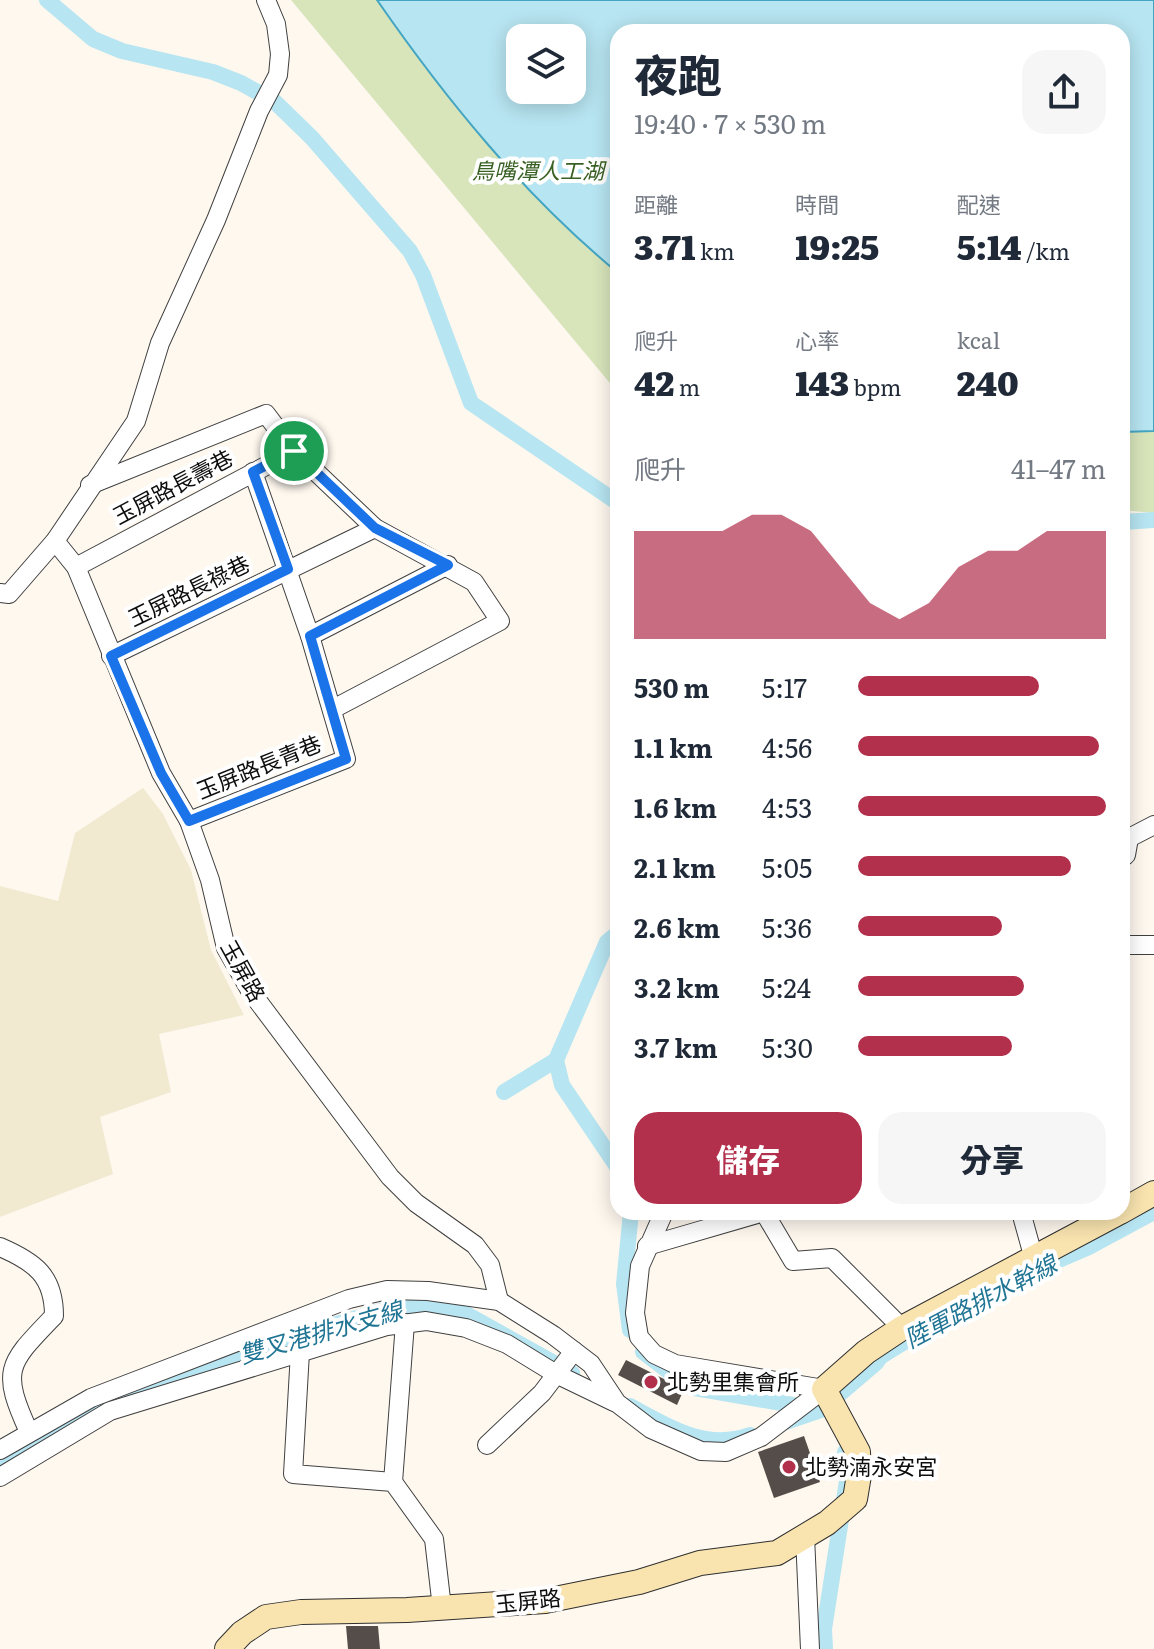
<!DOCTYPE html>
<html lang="zh-TW">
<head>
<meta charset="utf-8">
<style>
	:root { --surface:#fff; --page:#f6f6f7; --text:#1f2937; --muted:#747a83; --accent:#b2304c }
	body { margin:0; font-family:Literata,"Noto Sans TC",serif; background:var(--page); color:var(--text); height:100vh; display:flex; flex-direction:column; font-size:30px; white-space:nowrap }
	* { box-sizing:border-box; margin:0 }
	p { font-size:26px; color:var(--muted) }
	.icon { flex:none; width:44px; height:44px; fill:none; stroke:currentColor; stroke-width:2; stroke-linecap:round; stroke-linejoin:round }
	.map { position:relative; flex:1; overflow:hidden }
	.side { position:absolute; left:610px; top:24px; width:520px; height:1196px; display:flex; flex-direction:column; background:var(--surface); border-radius:24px; box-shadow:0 4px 20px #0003 }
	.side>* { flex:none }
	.fabs { position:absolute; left:506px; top:24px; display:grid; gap:16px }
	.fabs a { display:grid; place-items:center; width:80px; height:80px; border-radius:16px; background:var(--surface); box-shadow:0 4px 20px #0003; font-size:40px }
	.pin { position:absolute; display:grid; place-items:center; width:68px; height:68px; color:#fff; margin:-34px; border:4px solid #fff; border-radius:50%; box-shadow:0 2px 8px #0007 }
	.round { display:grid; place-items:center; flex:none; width:84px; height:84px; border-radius:24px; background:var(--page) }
	.head { display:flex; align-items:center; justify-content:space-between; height:136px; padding:0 24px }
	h1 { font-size:44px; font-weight:800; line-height:60px }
	.figures { display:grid; grid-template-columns:repeat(3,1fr); gap:12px; height:136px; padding:8px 24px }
	.figures div { display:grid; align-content:center }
	.figures b { font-size:34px; font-weight:800 }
	.figures small { font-size:22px; font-weight:400 }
	.figures p { font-size:22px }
	.chart { height:224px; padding:16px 24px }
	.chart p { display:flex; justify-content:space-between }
	.chart svg { width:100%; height:144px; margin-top:8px; fill:var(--accent); opacity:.7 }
	.cta { display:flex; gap:16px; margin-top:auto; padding:16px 24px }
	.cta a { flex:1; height:92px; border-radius:24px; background:var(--accent); color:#fff; font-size:32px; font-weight:800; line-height:92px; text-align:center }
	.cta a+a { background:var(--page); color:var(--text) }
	ul { padding:0 24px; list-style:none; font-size:26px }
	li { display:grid; grid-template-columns:128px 96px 1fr; align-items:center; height:60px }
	li i { height:20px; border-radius:10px; background:var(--accent) }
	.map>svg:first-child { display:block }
	.farmland { fill:#f2e9d1 }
	.green { fill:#d8e5bb; fill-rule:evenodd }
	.water { fill:#b7e5f1; stroke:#44a5c2; stroke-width:2; fill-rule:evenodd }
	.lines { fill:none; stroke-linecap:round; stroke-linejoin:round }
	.canal { stroke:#b7e5f1; stroke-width:16 }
	.building { fill:#554d4a }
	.street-casing { stroke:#404040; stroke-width:20 }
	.secondary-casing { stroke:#2f2f2f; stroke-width:26 }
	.street { stroke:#fff; stroke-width:18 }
	.secondary { stroke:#f9e4af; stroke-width:24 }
	.route-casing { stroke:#fff; stroke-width:16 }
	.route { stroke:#1a73e8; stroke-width:10 }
	.poi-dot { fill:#b2304c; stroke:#fff; stroke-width:3 }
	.labels { text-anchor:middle; stroke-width:8; stroke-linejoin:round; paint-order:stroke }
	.park-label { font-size:22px; font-style:italic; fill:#396023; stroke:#fff }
	.street-label { font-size:22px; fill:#0d0d0d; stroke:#fff }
	.poi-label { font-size:22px; fill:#0d0d0d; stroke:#fff; text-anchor:start }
	.water-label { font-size:24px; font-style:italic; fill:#207595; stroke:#fff }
</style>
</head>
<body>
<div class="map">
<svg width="1154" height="1649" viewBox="0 0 1154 1649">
	<rect width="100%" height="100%" fill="#fef8ef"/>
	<path class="farmland" d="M143,788L163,814L191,870L211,950L244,1015L159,1034L171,1092L100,1117L113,1174L0,1217V886L58,901L75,833Z"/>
	<path class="green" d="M291,0H1154V513L1122,510V32H618V389L614,388ZM520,38H572V90H520Z"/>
	<path class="water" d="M377,0H1154V431L1122,432V32H618V273C523,194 447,101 377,0ZM520,38H572V90H520Z"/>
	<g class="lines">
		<g class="canal">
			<path d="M47,0L93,39L122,51L213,72L241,83L275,102L312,138L410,251L423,275L471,403L618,503"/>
			<path d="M1122,522L1154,520"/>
			<path d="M556,1060L562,1085L618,1168"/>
			<path d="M504,1092L556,1060L607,942L618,933"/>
			<path d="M1033,1271L1087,1248L1154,1212"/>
			<path d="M630,1330L624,1284L631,1212"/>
			<path d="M643,1352L689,1387L810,1408"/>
			<path d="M630,1406C669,1427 705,1451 750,1435"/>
			<path d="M783,1423L821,1410L876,1363L880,1357L935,1323"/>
			<path d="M0,1462L62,1423L115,1399L276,1342L387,1309L412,1307L466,1314L572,1373"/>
			<path d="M825,1649L824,1629L847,1481L845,1452"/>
		</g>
	</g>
	<g class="building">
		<path d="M626,1360L684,1389L677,1405L618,1375Z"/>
		<path d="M804,1436L820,1482L774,1498L758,1452Z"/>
		<path d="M346,1626H378L380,1649H348Z"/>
	</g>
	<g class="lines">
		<defs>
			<g id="street">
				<path d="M90,485L266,414L294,451L375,528L474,582L500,621L333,709"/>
				<path d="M55,541L76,567L161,773L189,821L210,880L226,948L251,992L390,1177L416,1203L475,1245L490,1265L499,1301"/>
				<path d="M76,567L294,451"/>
				<path d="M0,593L9,594L55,541L136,421L160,343L216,220L259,111L278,75L280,54L276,24L266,0"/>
				<path d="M310,636L448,565"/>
				<path d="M111,656L375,528"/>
				<path d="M189,821L346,759L310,636L253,472"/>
				<path d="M1122,858L1126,855L1129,838L1154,825"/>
				<path d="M1122,945H1154"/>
				<path d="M664,1212L640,1266L635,1313L639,1337L654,1354L675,1364L824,1389"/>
				<path d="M1021,1212L1034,1259"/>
				<path d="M647,1246L764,1212L793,1261L832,1258L902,1328"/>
				<path d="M0,1247C35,1262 54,1276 54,1316C8,1364 0,1369 29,1432"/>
				<path d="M300,1352L293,1474L393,1482L434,1539L442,1608"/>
				<path d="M487,1445L542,1393L574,1351"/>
				<path d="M0,1450L91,1398L349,1299L387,1290L428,1291L499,1301L553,1335L591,1364L617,1403L651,1429L701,1451L726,1452L761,1437L824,1389"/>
				<path d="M0,1477L110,1411L387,1326L426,1321L466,1328L507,1344L556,1374L614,1402"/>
				<path d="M393,1482L405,1323"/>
				<path d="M805,1536L810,1649"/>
			</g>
			<g id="secondary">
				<path d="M1122,1211L1154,1193"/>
				<path d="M227,1649L242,1633L266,1617L301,1612L407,1610L545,1601L639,1582L700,1563L777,1553L827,1523L855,1499L859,1475L858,1452L824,1389L866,1352L902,1328L1120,1212"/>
			</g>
		</defs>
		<use href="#street" class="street-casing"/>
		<use href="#secondary" class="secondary-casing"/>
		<use href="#street" class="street"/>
		<use href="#secondary" class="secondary"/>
	</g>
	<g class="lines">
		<defs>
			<path id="route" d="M294,451L375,528L448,565L310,636L346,759L189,821L161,773L111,656L288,569L253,472Z"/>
		</defs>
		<use href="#route" class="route-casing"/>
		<use href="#route" class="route"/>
	</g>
	<g class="poi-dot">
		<circle cx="651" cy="1382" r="8"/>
		<circle cx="789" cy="1467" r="8"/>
	</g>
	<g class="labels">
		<g class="park-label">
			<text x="538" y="179">鳥嘴潭人工湖</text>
		</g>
		<g class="street-label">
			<text transform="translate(173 487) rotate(-28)" y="8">玉屏路長壽巷</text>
			<text transform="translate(189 591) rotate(-26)" y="8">玉屏路長祿巷</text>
			<text transform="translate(259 767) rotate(-22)" y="8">玉屏路長青巷</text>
			<text transform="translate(243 971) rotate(61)" y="8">玉屏路</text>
			<text transform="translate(528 1601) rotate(-6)" y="8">玉屏路</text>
		</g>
		<g class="poi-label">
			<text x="667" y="1390">北勢里集會所</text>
			<text x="805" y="1475">北勢湳永安宮</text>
		</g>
		<g class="water-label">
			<text transform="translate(981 1302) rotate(-28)" y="8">陸軍路排水幹線</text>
			<text transform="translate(321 1333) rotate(-16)" y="8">雙叉港排水支線</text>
		</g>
	</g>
</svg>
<div class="fabs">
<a><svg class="icon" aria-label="layers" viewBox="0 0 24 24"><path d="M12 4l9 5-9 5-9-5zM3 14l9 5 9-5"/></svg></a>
</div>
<div class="pin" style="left:294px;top:451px;background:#1e9e55"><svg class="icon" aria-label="arrive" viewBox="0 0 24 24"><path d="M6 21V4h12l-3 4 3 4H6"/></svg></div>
<section class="side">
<div class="head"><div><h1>夜跑</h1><p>19:40 · 7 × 530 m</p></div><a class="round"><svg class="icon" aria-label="share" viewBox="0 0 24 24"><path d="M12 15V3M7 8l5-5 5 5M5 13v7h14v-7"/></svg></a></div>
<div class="figures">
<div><p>距離</p><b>3.71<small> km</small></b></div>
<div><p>時間</p><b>19:25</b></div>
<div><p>配速</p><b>5:14<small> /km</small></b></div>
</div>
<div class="figures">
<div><p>爬升</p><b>42<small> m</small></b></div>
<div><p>心率</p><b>143<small> bpm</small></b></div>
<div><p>kcal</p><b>240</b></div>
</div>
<div class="chart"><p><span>爬升</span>41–47 m</p>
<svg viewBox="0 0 160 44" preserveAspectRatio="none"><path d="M0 44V11L10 11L20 11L30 11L40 6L50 6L60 11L70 22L80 33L90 38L100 33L110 22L120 17L130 17L140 11L150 11L160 11V44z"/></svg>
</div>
<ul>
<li><b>530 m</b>5:17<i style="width:73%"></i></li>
<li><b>1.1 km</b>4:56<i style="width:97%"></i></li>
<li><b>1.6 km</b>4:53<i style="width:100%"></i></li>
<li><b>2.1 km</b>5:05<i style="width:86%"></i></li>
<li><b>2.6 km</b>5:36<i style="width:58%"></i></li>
<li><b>3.2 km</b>5:24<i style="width:67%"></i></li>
<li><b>3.7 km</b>5:30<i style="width:62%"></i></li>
</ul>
<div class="cta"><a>儲存</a><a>分享</a></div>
</section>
</div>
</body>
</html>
